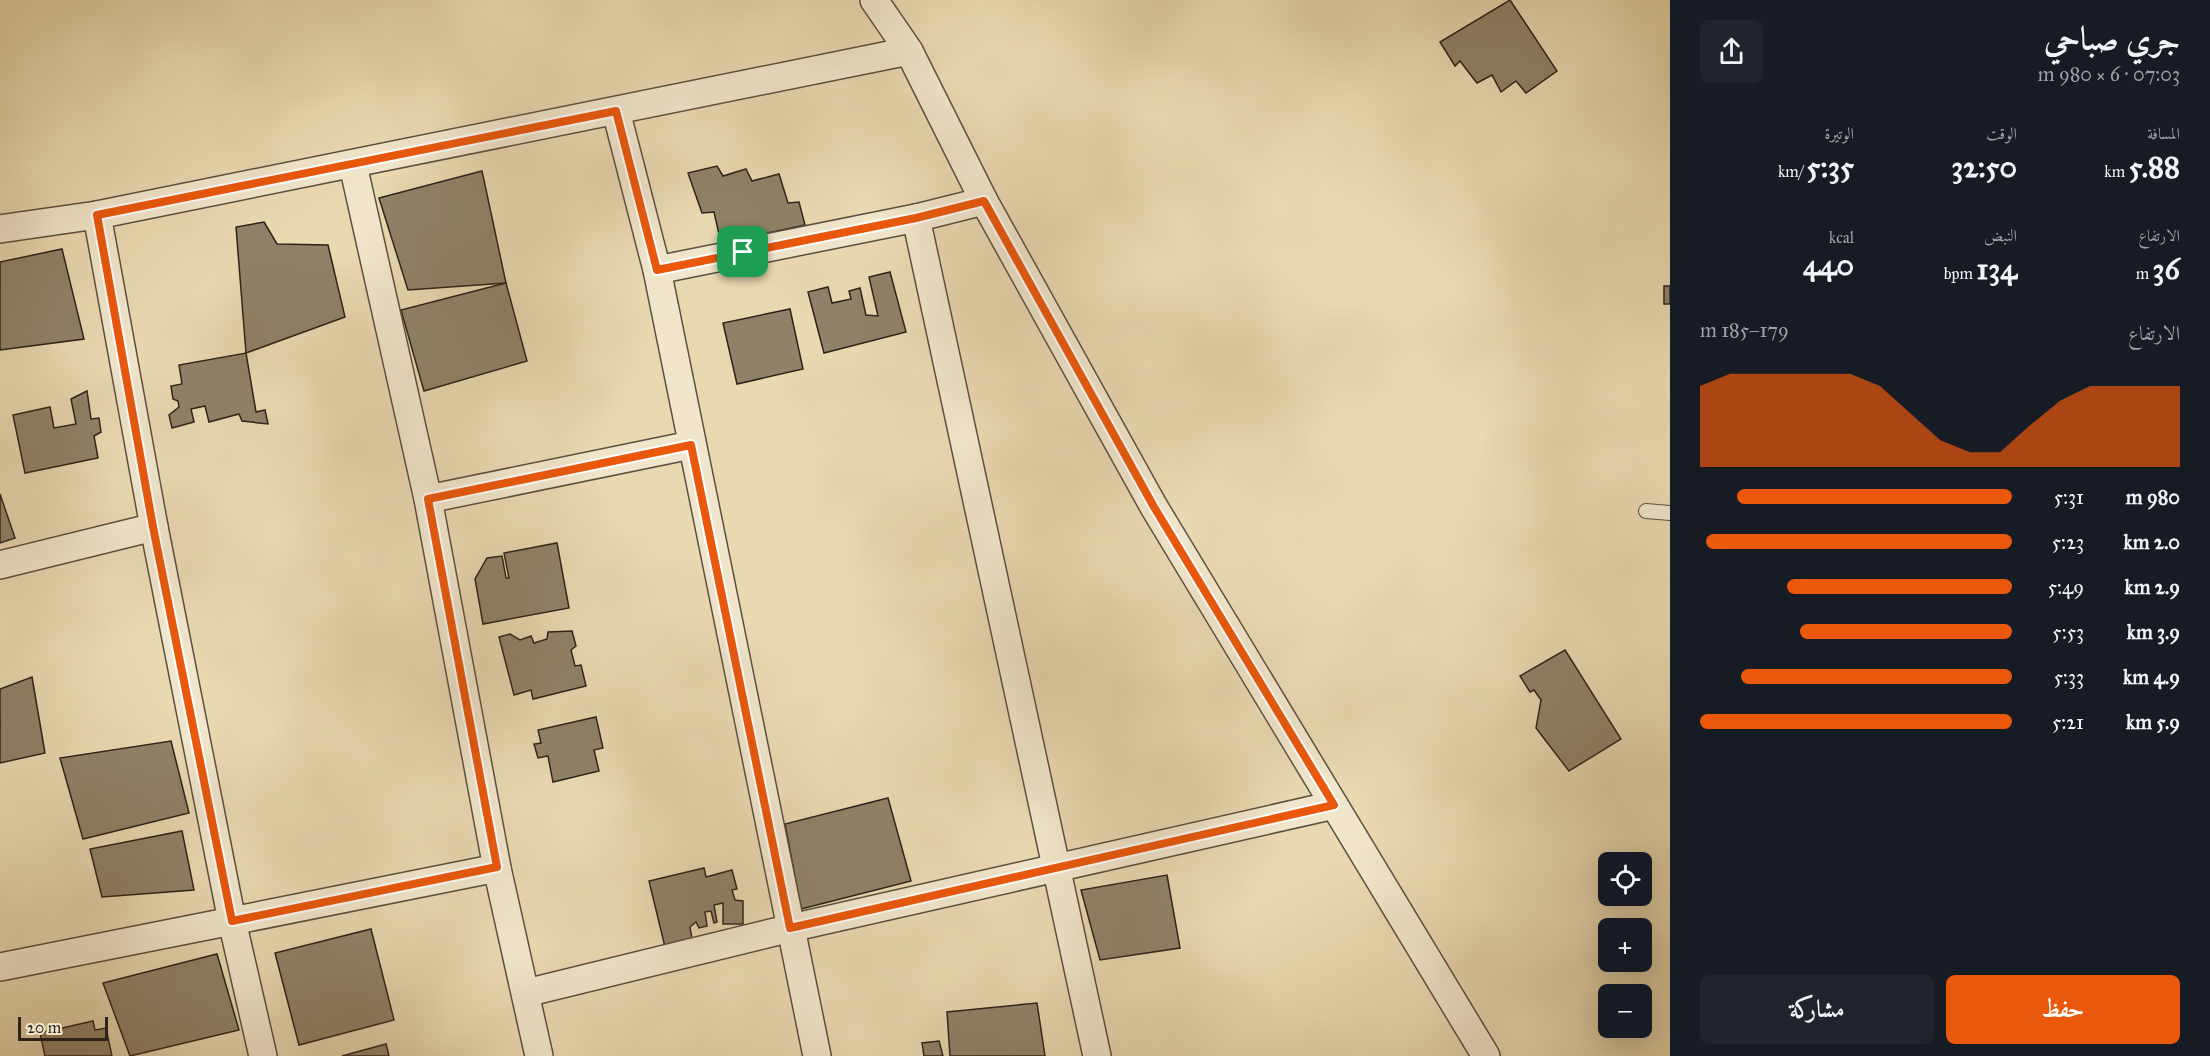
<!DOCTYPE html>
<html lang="ar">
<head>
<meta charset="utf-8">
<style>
	:root { --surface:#171b24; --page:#20242c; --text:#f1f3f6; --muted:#9ea1a6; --accent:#ea580c }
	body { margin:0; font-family:"IM FELL Great Primer",Amiri,serif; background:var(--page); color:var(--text); direction:rtl; height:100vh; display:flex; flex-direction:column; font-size:22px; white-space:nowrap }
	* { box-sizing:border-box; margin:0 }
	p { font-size:20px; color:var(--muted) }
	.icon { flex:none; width:33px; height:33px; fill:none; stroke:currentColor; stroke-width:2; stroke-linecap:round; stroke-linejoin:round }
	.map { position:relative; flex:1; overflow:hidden; direction:ltr }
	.details { display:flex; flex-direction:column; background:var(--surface); width:540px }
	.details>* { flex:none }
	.buttons { position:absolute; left:1598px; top:852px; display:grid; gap:12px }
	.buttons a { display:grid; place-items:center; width:54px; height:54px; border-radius:9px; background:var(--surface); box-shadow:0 6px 24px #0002; font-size:30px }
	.scale { position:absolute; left:18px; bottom:15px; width:90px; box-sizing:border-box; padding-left:6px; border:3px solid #2d231a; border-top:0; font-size:16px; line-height:21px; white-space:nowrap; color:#2d231a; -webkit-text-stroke:4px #f1e6cc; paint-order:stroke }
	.pin { position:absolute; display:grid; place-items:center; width:51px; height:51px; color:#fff; margin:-26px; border-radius:12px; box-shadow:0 3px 9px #0006 }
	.round { display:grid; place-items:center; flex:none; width:63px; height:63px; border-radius:9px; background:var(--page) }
	.headline { display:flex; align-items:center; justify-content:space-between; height:102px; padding:0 30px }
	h1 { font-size:33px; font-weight:700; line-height:45px }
	.stats { display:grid; grid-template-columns:repeat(3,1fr); gap:9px; height:102px; padding:6px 30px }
	.stats div { display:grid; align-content:center }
	.stats b { font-size:30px; font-weight:700 }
	.stats small { font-size:16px; font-weight:400 }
	.stats p { font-size:16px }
	.chart { height:168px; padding:12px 30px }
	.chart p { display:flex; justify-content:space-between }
	.chart svg { width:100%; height:108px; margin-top:6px; fill:var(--accent); opacity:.7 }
	.button { display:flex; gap:12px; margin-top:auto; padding:12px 30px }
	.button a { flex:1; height:69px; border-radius:9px; background:var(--accent); color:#fff; font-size:24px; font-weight:700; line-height:69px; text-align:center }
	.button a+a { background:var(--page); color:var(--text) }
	ul { padding:0 30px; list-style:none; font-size:20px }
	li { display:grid; grid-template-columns:96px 72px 1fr; align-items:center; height:45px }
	li i { height:15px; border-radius:8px; background:var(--accent) }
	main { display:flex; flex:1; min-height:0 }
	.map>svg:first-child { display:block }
	.building { fill:#8f8269; stroke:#2d231a; stroke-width:1.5 }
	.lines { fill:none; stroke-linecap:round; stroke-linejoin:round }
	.lane-casing { stroke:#5c5040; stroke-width:16 }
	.street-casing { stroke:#5c5040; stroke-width:30 }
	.lane { stroke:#f1e6cc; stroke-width:14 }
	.street { stroke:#f1e6cc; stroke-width:27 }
	.route-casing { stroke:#fff; stroke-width:12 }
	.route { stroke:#ea580c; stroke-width:8 }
</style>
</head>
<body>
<main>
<section class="details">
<div class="headline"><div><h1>جري صباحي</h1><p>07:03 · 6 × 980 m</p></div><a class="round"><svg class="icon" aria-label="share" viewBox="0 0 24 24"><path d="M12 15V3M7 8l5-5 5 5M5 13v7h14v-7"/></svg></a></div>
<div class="stats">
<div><p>المسافة</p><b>5.88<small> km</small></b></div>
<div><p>الوقت</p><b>32:50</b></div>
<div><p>الوتيرة</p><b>5:35<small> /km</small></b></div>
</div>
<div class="stats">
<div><p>الارتفاع</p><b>36<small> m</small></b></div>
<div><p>النبض</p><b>134<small> bpm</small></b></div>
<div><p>kcal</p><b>440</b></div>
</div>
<div class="chart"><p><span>الارتفاع</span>179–185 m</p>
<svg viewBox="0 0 160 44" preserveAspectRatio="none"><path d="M0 44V11L10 6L20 6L30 6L40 6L50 6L60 11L70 22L80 33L90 38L100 38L110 27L120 17L130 11L140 11L150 11L160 11V44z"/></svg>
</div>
<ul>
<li><b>980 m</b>5:31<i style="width:88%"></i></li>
<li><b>2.0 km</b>5:23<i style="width:98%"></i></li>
<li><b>2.9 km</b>5:49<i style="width:72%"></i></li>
<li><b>3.9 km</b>5:53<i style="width:68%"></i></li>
<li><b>4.9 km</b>5:33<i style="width:87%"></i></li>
<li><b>5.9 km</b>5:21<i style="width:100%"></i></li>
</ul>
<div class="button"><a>حفظ</a><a>مشاركة</a></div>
</section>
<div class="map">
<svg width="1670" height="1056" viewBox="0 0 1670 1056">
	<rect width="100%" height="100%" fill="#e9d9b1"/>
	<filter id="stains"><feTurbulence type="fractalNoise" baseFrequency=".00333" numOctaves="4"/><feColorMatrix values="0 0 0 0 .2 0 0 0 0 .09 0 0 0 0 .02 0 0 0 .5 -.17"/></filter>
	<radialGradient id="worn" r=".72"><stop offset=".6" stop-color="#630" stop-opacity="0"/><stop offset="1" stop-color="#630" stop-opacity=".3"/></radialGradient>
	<g class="building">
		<path d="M1510,0L1557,71L1526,93L1516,81L1501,92L1492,75L1477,83L1460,61L1455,66L1440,42Z"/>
		<path d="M717,166L723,176L746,169L752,181L779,174L788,203L799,202L805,225L721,243L714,212L702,213L688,173Z"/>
		<path d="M482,171L506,283L408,290L379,198Z"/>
		<path d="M264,222L277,244L328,245L345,317L246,353L236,227Z"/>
		<path d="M62,249L84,339L0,350V262Z"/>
		<path d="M890,272L906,332L824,353L808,292L828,287L832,303L851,299L849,291L860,288L866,315L878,316L869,277Z"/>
		<path d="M506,283L527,361L424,391L401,310Z"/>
		<rect x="1664" y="286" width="6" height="18"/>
		<path d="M790,309L803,369L737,384L723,323Z"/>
		<path d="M246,353L256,412L265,410L268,424L242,421L239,414L209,422L205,406L191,409L194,422L172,428L169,415L179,407L178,401L173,399L171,386L182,384L179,365Z"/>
		<path d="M87,391L91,419L99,418L101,432L94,436L98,458L25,473L13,415L50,407L54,428L76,424L71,399Z"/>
		<path d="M0,494L15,538L0,543Z"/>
		<path d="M557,543L569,608L483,624L475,579L487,558L502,556L506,578H509L504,553Z"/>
		<path d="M572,631L576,646L571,650L575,666L581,665L586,686L533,699L531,690L514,695L499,637L510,634L520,640L531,636L534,643L547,639L548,632Z"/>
		<path d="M1565,650L1621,739L1569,771L1536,728L1541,700L1534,690L1530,692L1520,676Z"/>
		<path d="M32,677L45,753L0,763V689Z"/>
		<path d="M596,717L603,748L594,750L599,771L553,782L548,756L538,758L534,744L541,743L538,730Z"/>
		<path d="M171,741L189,813L83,839L60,758Z"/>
		<path d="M888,798L911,881L801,909L785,824Z"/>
		<path d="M182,831L194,890L102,897L90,849Z"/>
		<path d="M704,868L706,877L732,870L737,889L732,890L735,900L743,901V924H723V903L714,905L717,922L714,923L711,911L705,912L707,926L699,928L696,922L690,927L692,939L665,947L649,881Z"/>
		<path d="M1167,875L1180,948L1100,960L1081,890Z"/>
		<path d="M371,929L394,1020L299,1045L275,953Z"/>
		<path d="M217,954L239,1030L130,1056L103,983Z"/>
		<path d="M1037,1003L1045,1056H950L947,1012Z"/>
		<path d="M93,1021L95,1030L106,1028L112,1056H45L40,1033Z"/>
		<path d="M939,1041L943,1056H924L922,1043Z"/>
		<path d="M386,1044L389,1056H342Z"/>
	</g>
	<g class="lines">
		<defs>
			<path id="lane" d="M1646,511L1670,513"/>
			<g id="street">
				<path d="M874,0L909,51"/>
				<path d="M616,111L657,270L817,1056"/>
				<path d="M353,165L428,499L497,868L539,1056"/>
				<path d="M916,218L1097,1056"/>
				<path d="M0,229L97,215L909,51L984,201L1154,507L1486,1056"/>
				<path d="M657,270L916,218L984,201"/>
				<path d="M428,499L691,445"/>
				<path d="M0,565L154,527"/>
				<path d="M0,967L232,921L154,527L97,215"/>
				<path d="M526,993L791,928L1334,805"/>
				<path d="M263,1056L232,921L497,868"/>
			</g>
		</defs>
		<use href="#lane" class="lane-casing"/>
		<use href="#street" class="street-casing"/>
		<use href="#lane" class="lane"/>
		<use href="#street" class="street"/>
	</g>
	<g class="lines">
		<defs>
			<path id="route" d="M616,111L657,270L916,218L984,201L1154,507L1334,805L790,928L691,445L428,499L497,867L232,921L153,527L97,215Z"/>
		</defs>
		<use href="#route" class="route-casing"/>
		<use href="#route" class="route"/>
	</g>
	<rect width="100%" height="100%" filter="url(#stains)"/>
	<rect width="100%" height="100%" fill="url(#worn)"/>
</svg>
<div class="buttons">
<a><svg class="icon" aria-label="locate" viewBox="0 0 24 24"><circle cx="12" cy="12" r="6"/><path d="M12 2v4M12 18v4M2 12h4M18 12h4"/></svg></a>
<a>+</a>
<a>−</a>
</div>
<div class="scale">20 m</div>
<div class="pin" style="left:743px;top:252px;background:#1e9e55"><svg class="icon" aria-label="arrive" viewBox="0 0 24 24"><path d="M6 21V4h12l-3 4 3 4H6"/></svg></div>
</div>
</main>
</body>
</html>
